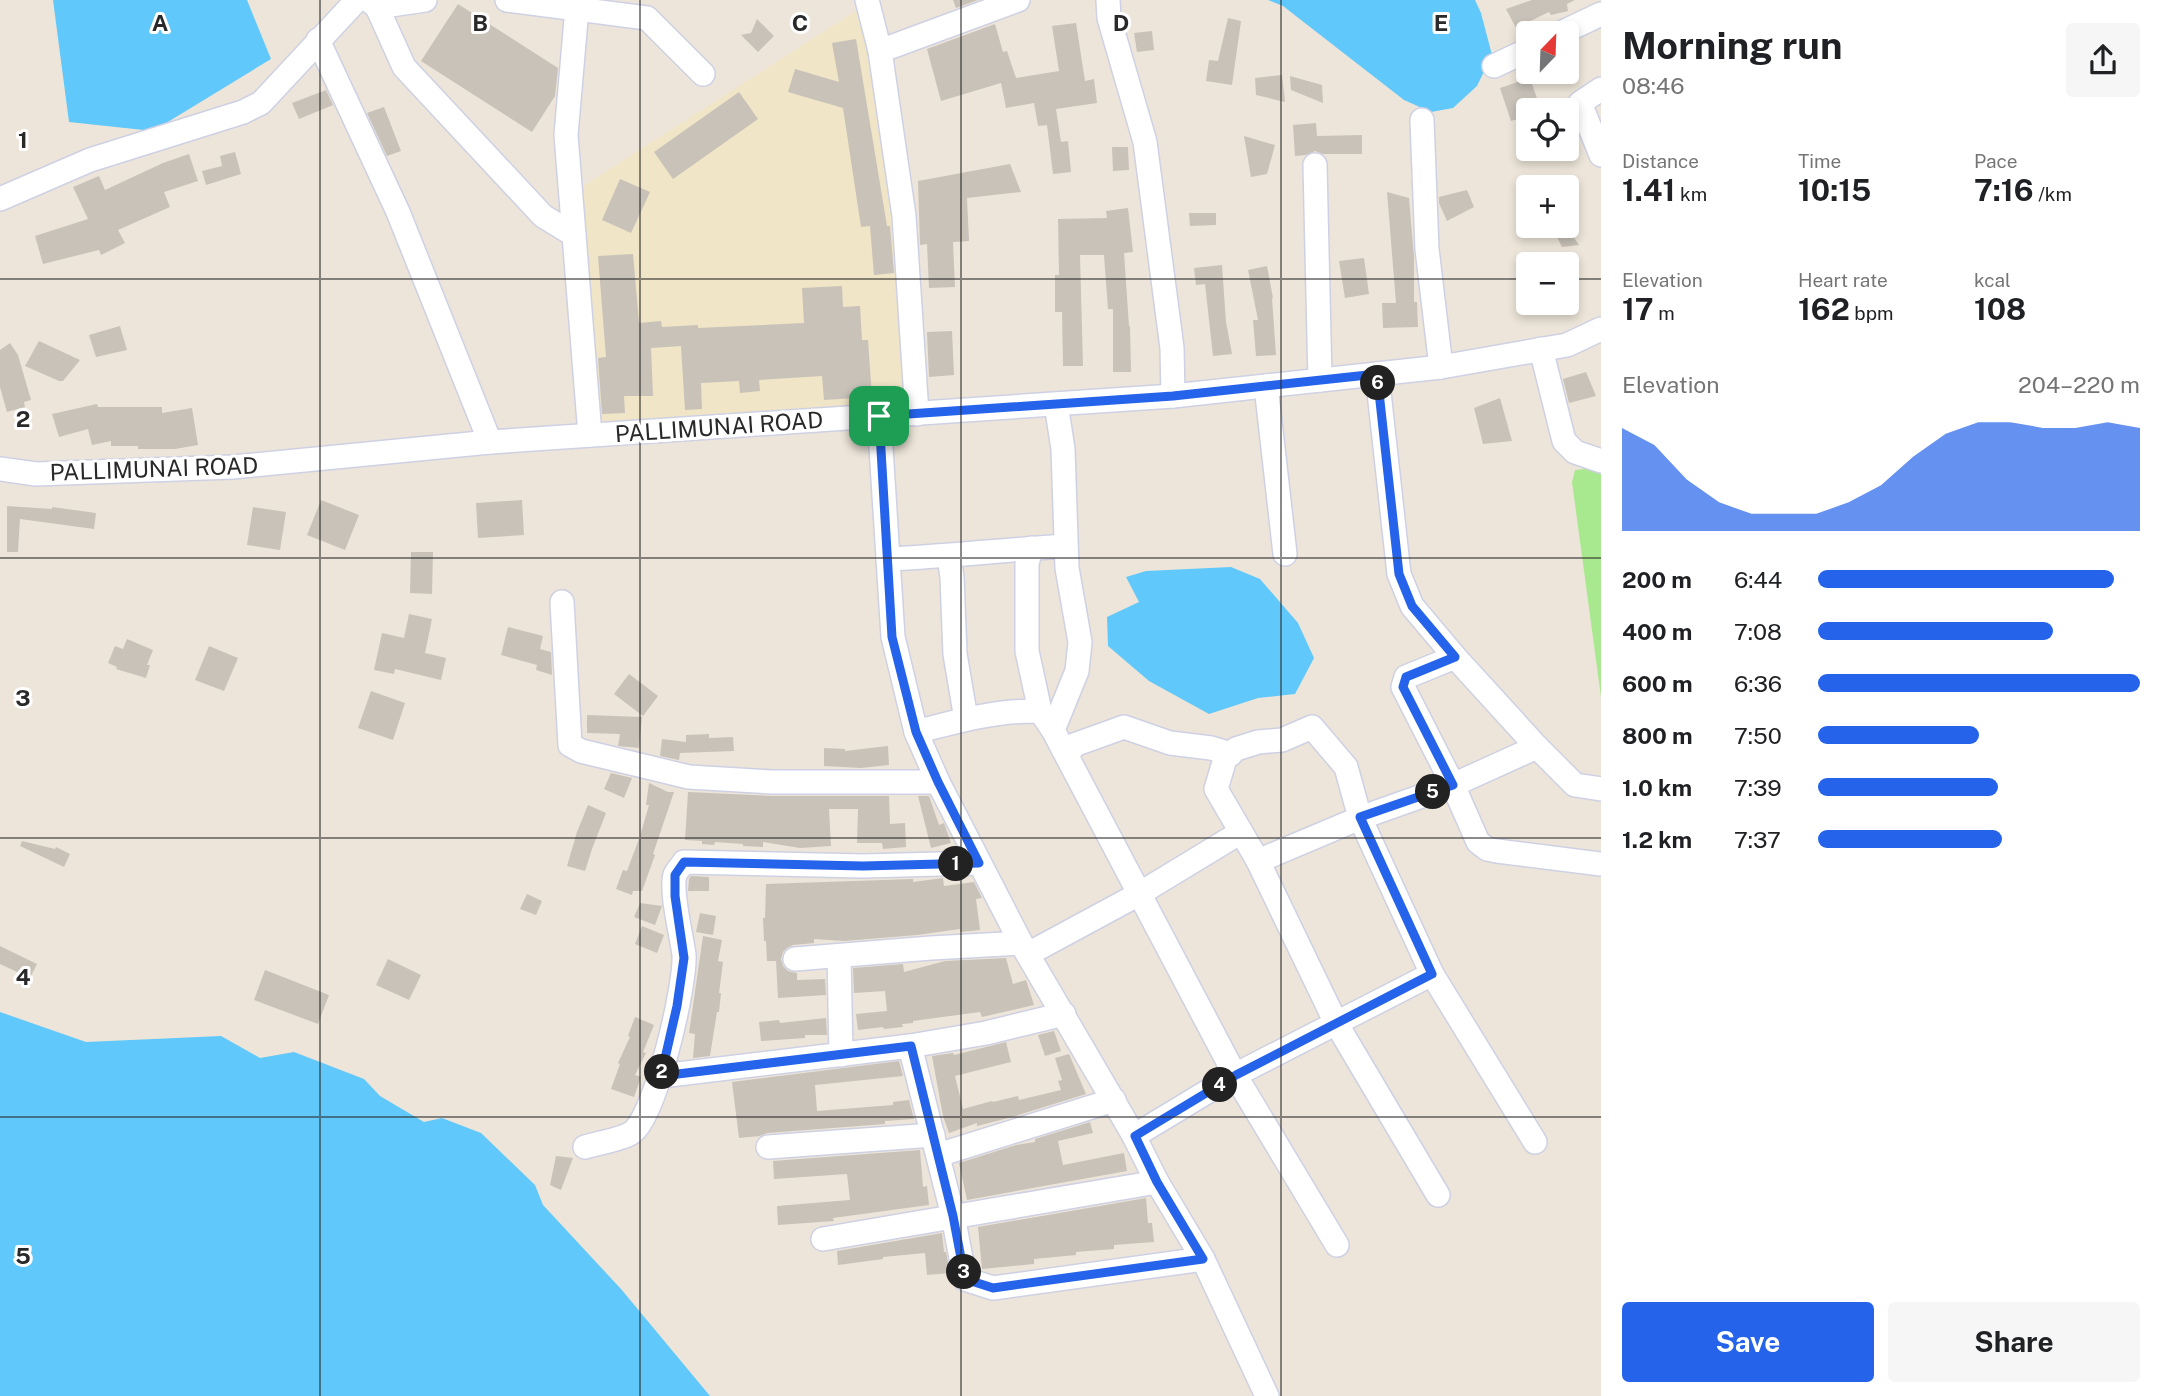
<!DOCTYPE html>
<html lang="en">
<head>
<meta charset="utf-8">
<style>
	:root { --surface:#fff; --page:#f6f6f6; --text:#202124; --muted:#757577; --accent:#2563eb }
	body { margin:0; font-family:"Public Sans",sans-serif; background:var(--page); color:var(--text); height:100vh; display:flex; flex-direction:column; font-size:26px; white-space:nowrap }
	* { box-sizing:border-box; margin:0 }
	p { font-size:23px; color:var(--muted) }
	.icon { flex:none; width:38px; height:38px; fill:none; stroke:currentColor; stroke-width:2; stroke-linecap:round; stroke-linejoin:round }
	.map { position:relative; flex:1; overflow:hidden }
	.drawer { display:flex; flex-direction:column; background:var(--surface); width:560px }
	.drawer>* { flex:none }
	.needle { width:46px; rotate:23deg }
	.tools { position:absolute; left:1516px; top:21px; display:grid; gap:14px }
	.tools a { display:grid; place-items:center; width:63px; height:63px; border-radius:7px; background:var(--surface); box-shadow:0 4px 10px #0003; font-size:35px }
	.pin { position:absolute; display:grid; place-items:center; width:60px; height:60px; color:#fff; margin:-30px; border-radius:14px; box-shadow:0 4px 10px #0006 }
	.km { position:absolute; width:35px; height:35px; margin:-18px; border-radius:50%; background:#222; color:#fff; font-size:19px; line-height:35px; text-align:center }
	.round { display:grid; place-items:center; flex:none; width:74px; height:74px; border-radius:7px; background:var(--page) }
	.head { display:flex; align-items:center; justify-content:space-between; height:119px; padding:0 21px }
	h1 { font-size:38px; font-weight:700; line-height:52px }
	.stats { display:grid; grid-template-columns:repeat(3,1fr); gap:10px; height:119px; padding:7px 21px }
	.stats div { display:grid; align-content:center }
	.stats b { font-size:30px; font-weight:700 }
	.stats small { font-size:19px; font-weight:400 }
	.stats p { font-size:19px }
	.chart { height:196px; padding:14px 21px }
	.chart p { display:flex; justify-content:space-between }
	.chart svg { width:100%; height:126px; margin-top:7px; fill:var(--accent); opacity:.7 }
	.primary-button { display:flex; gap:14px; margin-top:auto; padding:14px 21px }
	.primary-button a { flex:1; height:80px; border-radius:7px; background:var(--accent); color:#fff; font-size:28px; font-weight:700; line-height:80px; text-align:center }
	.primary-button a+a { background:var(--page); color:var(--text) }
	ul { padding:0 21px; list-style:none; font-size:23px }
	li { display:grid; grid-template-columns:112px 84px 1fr; align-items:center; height:52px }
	li i { height:18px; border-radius:9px; background:var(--accent) }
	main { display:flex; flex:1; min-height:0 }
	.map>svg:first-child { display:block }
	.education { fill:#f0e5c6 }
	.green { fill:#a8e98f }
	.water { fill:#60c8fa }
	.building { fill:#c8c2b9 }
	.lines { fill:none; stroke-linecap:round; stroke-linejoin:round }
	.minor-casing { stroke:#ced1e4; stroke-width:26 }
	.minor { stroke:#fff; stroke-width:23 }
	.route-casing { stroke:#fff; stroke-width:14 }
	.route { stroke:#2563eb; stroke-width:9 }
	.grid { fill:none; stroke:#292929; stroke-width:2; stroke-opacity:0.55 }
	.labels { text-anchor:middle; stroke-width:6; stroke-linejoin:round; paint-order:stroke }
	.street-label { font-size:23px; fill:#292929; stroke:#fff }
	.grid-label { font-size:23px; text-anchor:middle; font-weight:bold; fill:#292929; stroke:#fff; stroke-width:6; stroke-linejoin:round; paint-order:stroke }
</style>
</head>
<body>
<main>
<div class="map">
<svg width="1601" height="1396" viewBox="0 0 1601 1396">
	<rect width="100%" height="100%" fill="#ede5d9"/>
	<path class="education" d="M868,3L917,414L590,435L571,194Z"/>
	<path class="green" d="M1601,467V697L1572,482L1575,470Z"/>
	<g class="water">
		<path d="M53,0H247L271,59L153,131L69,122Z"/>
		<path d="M1268,0H1475L1481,13L1492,55L1477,86L1453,108L1431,112L1404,100L1283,6Z"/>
		<path d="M1231,567L1260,579L1298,623L1314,658L1295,694L1258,698L1209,714L1149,681L1108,646L1107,617L1139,602L1126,577L1146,571Z"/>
		<path d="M0,1012L86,1042L221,1036L260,1058L294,1052L364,1079L380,1096L424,1122L442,1118L481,1133L535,1185L543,1205L621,1289L710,1396H0Z"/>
	</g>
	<g class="building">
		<path d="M953,0H978L956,8Z"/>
		<path d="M1532,0H1575L1567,4L1568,11L1551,15L1549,12L1516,28L1506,9Z"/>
		<path d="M458,4L558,68L555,96L532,132L421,61Z"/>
		<path d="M1228,18L1241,21L1232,85L1206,81L1209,60L1218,61Z"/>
		<path d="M757,19L774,36L758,52L741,35L751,33Z"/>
		<path d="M1076,23L1085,81L1094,79L1097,103L1056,109L1061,142L1068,141L1071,172L1053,174L1047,125L1038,126L1034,103L1006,108L1001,83L941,101L927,49L995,24L1003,52L1007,51L1016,78L1059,71L1052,26Z"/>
		<path d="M1152,31L1154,50L1137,52L1134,33Z"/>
		<path d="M856,39L887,226H890L894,273L874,275L870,226L861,227L843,108L788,92L795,69L839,82L832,43Z"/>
		<path d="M1282,75L1285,102L1256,95L1255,78Z"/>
		<path d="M1290,76L1322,85L1323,103L1291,90Z"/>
		<path d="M1530,78L1541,110H1528V116L1511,121L1500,88Z"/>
		<path d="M326,90L333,105L299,119L292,103Z"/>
		<path d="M739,92L758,119L673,179L654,152Z"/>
		<path d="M384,107L401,151L387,156L367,113Z"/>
		<path d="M1316,123L1317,136L1362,135V154H1323L1315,151L1306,155L1295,156L1293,125Z"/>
		<path d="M1244,136L1275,145L1267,174L1251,177Z"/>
		<path d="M1112,147H1128L1129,170L1113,171Z"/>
		<path d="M235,152L241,174L206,185L202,171L222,166L220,156Z"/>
		<path d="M189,154L198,181L164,192L170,207L118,230L125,243L101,255L99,250L43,264L35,236L88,219L73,187L99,176L105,190L163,163Z"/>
		<path d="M1010,164L1021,192L967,198L969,241L953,242L955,287L929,288L927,244L920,245L918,181Z"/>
		<path d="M620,179L650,192L631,233L602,220Z"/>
		<path d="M1467,190L1474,207L1447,221L1439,203V197Z"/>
		<path d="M1387,192L1409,198L1414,257V302H1417L1418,327L1383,328L1382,303H1396Z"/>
		<path d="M1128,208L1133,252L1124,253L1129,326H1130L1131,372H1113V309H1108L1104,255H1080L1083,366H1063L1062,312H1055V275H1059L1058,219L1107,218L1106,211Z"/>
		<path d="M1189,213H1216V225L1190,226Z"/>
		<path d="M1567,227L1579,245L1562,247L1554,231Z"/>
		<path d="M633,254L639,323L661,321L662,327L698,325V328L804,323L802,288L842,286L843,307L860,306L862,340H868L872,397L824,400L822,376L759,380L760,391L740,393L739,381L701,383L702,409L685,410L681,346L651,348L653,396H624L625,413L602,414L598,358L606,357L598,256Z"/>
		<path d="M1364,258L1369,294L1345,298L1339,261Z"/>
		<path d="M1222,265L1226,322L1232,354L1213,356L1205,284L1196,285L1194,268Z"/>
		<path d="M1267,266L1273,298H1272L1276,355L1256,356L1253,320H1258L1248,270Z"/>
		<path d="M120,326L127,350L96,357L89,335Z"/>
		<path d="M952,331L954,375L929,377L927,332Z"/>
		<path d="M39,341L80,360L63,381H59L25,366Z"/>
		<path d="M10,343L18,355L31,400L24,402L25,407L7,412L0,387V350Z"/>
		<path d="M1586,372L1596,396L1569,403L1563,379Z"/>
		<path d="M1500,398L1512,441L1483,444L1474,408Z"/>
		<path d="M97,404L98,407H162V413L192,408L198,445L175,449H138V446H111V441L92,445L88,429L59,437L52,414Z"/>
		<path d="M321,500L359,515L345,550L307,535Z"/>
		<path d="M522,500L524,535L478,538L476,503Z"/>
		<path d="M7,506L52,509V507L96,513L94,529L20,519L18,552H7Z"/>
		<path d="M253,507L286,512L280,550L247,545Z"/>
		<path d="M411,552H433L432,594L410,593Z"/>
		<path d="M409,614L432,619L425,653L446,658L441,680L395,669L394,674L374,670L382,633L404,638Z"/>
		<path d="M508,627L543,636L540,649L551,652L552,675L536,670L537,665L501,655Z"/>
		<path d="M127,639L153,650L147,665H150L146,678L116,669L117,667L108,663L115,646L123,649Z"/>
		<path d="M209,646L238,658L224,691L195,680Z"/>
		<path d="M629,674L658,696L643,716L614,694Z"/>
		<path d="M371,691L405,703L393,740L358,728Z"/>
		<path d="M587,715L642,717L639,748L618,746L620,734L587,733Z"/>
		<path d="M709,734V738L733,737L734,751L680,753L679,760L660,756L662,739L686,742V735Z"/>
		<path d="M888,746L889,765L861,768L824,766V748L845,749V751Z"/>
		<path d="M611,773L632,778L624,798L604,789Z"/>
		<path d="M649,783L668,792H674L653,854L655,855L642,891H633L632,895L616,889L623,870L627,871L640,836L649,805H646Z"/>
		<path d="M688,792L772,796H889L890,824L905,823L906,847L883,849L882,843H857L858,809H829L831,846L800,848L763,842V847L743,846V844L715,842L714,845L702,844V841L685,840Z"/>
		<path d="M918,796H929L939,825L944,823L951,843L931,848Z"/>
		<path d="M588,805L606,813L592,849L585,871L567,866L577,832Z"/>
		<path d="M22,841L55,849L56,847L70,854L64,867L20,846Z"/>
		<path d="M691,876L709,877V891H688L689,879Z"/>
		<path d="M943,878L944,886L974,882L982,898L976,899L980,930L960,932V929L917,935L844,941L814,939V943L793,945L787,948L783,952L781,959L783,966L788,971L797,973V980L825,979L826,995L778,998L776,961H767L766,941H764L763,918H765L766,884L913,879V882Z"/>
		<path d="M527,894L542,901L536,915L520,909Z"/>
		<path d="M640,903L662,906L655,925L634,917Z"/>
		<path d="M700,913L716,916L713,935L696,932Z"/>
		<path d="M642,926L664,935L657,953L635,944Z"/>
		<path d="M703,936L722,940L718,961L723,962L719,993H721L719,1012H717L710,1056L693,1058L695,1034L689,1033Z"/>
		<path d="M0,946L37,964L30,978L0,964Z"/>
		<path d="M1006,958L1013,984L1026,980L1034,1005L982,1017L980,1012L913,1021V1023L902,1024L903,1027L884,1029L883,1027L858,1030L856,1014L887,1011L885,991L854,993L853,968L903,964L904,972L945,961Z"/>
		<path d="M388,959L421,975L409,1000L376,985Z"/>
		<path d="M265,970L329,995L318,1024L254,1000Z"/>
		<path d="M635,1017L654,1025L643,1052L646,1053L635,1075L641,1077L634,1097L611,1089L620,1064L618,1063L630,1037L628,1036Z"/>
		<path d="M826,1018L827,1035H805V1038L761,1041L759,1022L779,1020L780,1023Z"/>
		<path d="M1054,1031L1061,1051L1045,1056L1038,1035Z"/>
		<path d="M1006,1042L1011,1062L955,1076L963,1109L992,1101L993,1102L1018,1096L1019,1100L1061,1090L1058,1081L1062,1080L1055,1058L1069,1054L1086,1094L1012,1117L977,1126V1123L949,1133L943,1116L932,1056L953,1053L954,1055Z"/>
		<path d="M899,1061L903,1076L815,1085L817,1111L893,1105V1102L909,1100L914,1119L885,1121V1124L767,1133L760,1136L739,1138L732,1082Z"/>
		<path d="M1090,1122L1093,1133L1058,1141L1063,1165L1124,1153L1127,1171L967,1200L959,1163L1016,1145L1035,1142V1139Z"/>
		<path d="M920,1150L923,1187L927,1186L929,1205L833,1218L834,1221L778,1225L777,1206L850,1200L847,1174L774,1179L773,1161Z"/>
		<path d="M556,1156L573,1158L561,1190L550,1185Z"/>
		<path d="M1146,1198L1148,1223H1152L1154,1242L1114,1245V1249L1076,1252V1255L1034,1259V1264L982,1269L978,1227Z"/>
		<path d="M942,1233L944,1252H946L950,1273L927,1275L925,1253L883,1257V1259L838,1265L837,1251Z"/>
	</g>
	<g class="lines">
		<defs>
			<g id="minor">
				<path d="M368,0L377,7L425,0"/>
				<path d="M507,0L647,18L703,74"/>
				<path d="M867,0L880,51L904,216L917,414"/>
				<path d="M1108,0L1109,18L1145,142L1172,348L1173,396"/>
				<path d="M377,7L404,67L543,216L574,235"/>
				<path d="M577,8L566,135L590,435"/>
				<path d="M1561,33L1601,14"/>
				<path d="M318,40L398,212L490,442"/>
				<path d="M880,51L1018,0"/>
				<path d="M1494,66L1528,50"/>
				<path d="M1601,89L1580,103L1601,155"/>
				<path d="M1422,120L1427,249L1441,367"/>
				<path d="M1315,165L1320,380"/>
				<path d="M0,199L90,160L243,112L261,103L357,0"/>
				<path d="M1541,349L1564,441L1575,452L1601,461"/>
				<path d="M1377,374L1399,574L1412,606L1455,657L1537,747L1575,785L1601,789"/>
				<path d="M1266,386L1285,554"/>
				<path d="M879,416L893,637L916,732L938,782L1021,943L1134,1136L1157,1182L1203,1259L1267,1396"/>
				<path d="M0,469L36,474L233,467L490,442L1173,396L1441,367L1567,345L1601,329"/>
				<path d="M1031,548L1027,564V651L1040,711"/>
				<path d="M949,556L952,577L955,654L966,719"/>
				<path d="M888,559C947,556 1006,550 1065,546"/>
				<path d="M562,602L570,745L581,751L689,777L772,782H938"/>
				<path d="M1455,657L1406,677L1403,687L1453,785L1478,842L1487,849L1497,851L1601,864"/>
				<path d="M1053,730L1077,671L1080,642L1067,568L1063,449L1056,404"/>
				<path d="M916,732C957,721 998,710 1040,711L1053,730L1235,1075L1337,1245"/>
				<path d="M1067,756L1074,745L1124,727L1170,743L1211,748L1231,754"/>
				<path d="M1258,861L1360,818L1453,785L1537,747"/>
				<path d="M1028,954L1139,894L1241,832"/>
				<path d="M839,956L841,1055"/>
				<path d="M795,959L931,948L1021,943"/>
				<path d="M910,1046L953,1216L965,1279L993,1288L1203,1259"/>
				<path d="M661,1076L910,1046L986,1033L1064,1014"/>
				<path d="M1134,1136L1235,1075L1432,974"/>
				<path d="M585,1147C598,1143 620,1140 631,1133C655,1120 686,984 684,955C682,937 670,891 675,875C676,871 682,866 684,862L863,866L979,863"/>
				<path d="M768,1147L933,1135"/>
				<path d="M938,1155L1114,1100"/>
				<path d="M1438,1195L1336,1023L1258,861L1216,789L1225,759L1236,749L1258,742L1282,740L1312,727L1346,767L1360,818L1432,974L1535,1142"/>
				<path d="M823,1239L1157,1182"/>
			</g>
		</defs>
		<use href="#minor" class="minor-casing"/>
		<use href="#minor" class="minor"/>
	</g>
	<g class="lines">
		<defs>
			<path id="route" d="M1377,374L1399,574L1412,606L1455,657L1406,677L1403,687L1453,785L1360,817L1432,974L1236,1075L1135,1136L1157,1182L1203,1259L993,1288L965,1279L953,1216L911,1046L661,1076L677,1006L684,958L675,896V875L684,862L863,866L979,863L938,782L916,732L892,637L879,416L1173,396Z"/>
		</defs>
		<use href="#route" class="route-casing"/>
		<use href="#route" class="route"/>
	</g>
	<path class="grid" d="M320,0V1396M640,0V1396M961,0V1396M1281,0V1396M0,279H1528M1566,279H1601M0,558H1601M0,838H1601M0,1117H1601"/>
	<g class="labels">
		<g class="street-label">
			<text transform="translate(719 427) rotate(-4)" y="8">PALLIMUNAI ROAD</text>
			<text transform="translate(154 469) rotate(-2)" y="8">PALLIMUNAI ROAD</text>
		</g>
	</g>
	<g class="grid-label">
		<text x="160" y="31">A</text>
		<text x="480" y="31">B</text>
		<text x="800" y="31">C</text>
		<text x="1121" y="31">D</text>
		<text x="1441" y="31">E</text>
		<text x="23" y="148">1</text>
		<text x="23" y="427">2</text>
		<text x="23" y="706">3</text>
		<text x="23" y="985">4</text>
		<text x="23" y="1264">5</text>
	</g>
</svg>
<div class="tools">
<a><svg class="needle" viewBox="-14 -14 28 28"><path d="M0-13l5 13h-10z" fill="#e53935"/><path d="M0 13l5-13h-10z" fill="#757577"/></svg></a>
<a><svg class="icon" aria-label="locate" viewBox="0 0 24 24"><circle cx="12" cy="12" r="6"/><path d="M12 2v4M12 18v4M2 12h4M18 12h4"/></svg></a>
<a>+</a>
<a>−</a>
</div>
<div class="pin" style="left:879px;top:416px;background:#1e9e55"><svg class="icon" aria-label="arrive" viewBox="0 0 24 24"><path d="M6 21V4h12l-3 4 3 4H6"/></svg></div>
<b class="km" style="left:956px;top:864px">1</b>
<b class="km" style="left:662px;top:1072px">2</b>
<b class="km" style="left:964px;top:1272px">3</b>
<b class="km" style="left:1220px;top:1085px">4</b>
<b class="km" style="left:1433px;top:792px">5</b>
<b class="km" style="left:1378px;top:383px">6</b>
</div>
<section class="drawer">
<div class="head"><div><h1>Morning run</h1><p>08:46</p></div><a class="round"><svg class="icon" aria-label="share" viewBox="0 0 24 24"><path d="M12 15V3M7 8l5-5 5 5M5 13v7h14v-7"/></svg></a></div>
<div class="stats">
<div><p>Distance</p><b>1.41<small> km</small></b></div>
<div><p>Time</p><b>10:15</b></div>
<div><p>Pace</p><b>7:16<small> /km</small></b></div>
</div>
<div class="stats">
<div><p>Elevation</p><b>17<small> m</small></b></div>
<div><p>Heart rate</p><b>162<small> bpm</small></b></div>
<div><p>kcal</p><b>108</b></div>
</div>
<div class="chart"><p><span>Elevation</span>204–220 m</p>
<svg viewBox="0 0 160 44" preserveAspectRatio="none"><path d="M0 44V8L10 14L20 26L30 34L40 38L50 38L60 38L70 34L80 28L90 18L100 10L110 6L120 6L130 8L140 8L150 6L160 8V44z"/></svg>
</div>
<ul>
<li><b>200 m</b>6:44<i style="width:92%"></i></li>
<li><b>400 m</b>7:08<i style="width:73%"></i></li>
<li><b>600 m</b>6:36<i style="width:100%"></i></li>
<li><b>800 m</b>7:50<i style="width:50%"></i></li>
<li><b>1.0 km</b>7:39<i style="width:56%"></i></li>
<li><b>1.2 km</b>7:37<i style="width:57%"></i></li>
</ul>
<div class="primary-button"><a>Save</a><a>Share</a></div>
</section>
</main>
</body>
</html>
